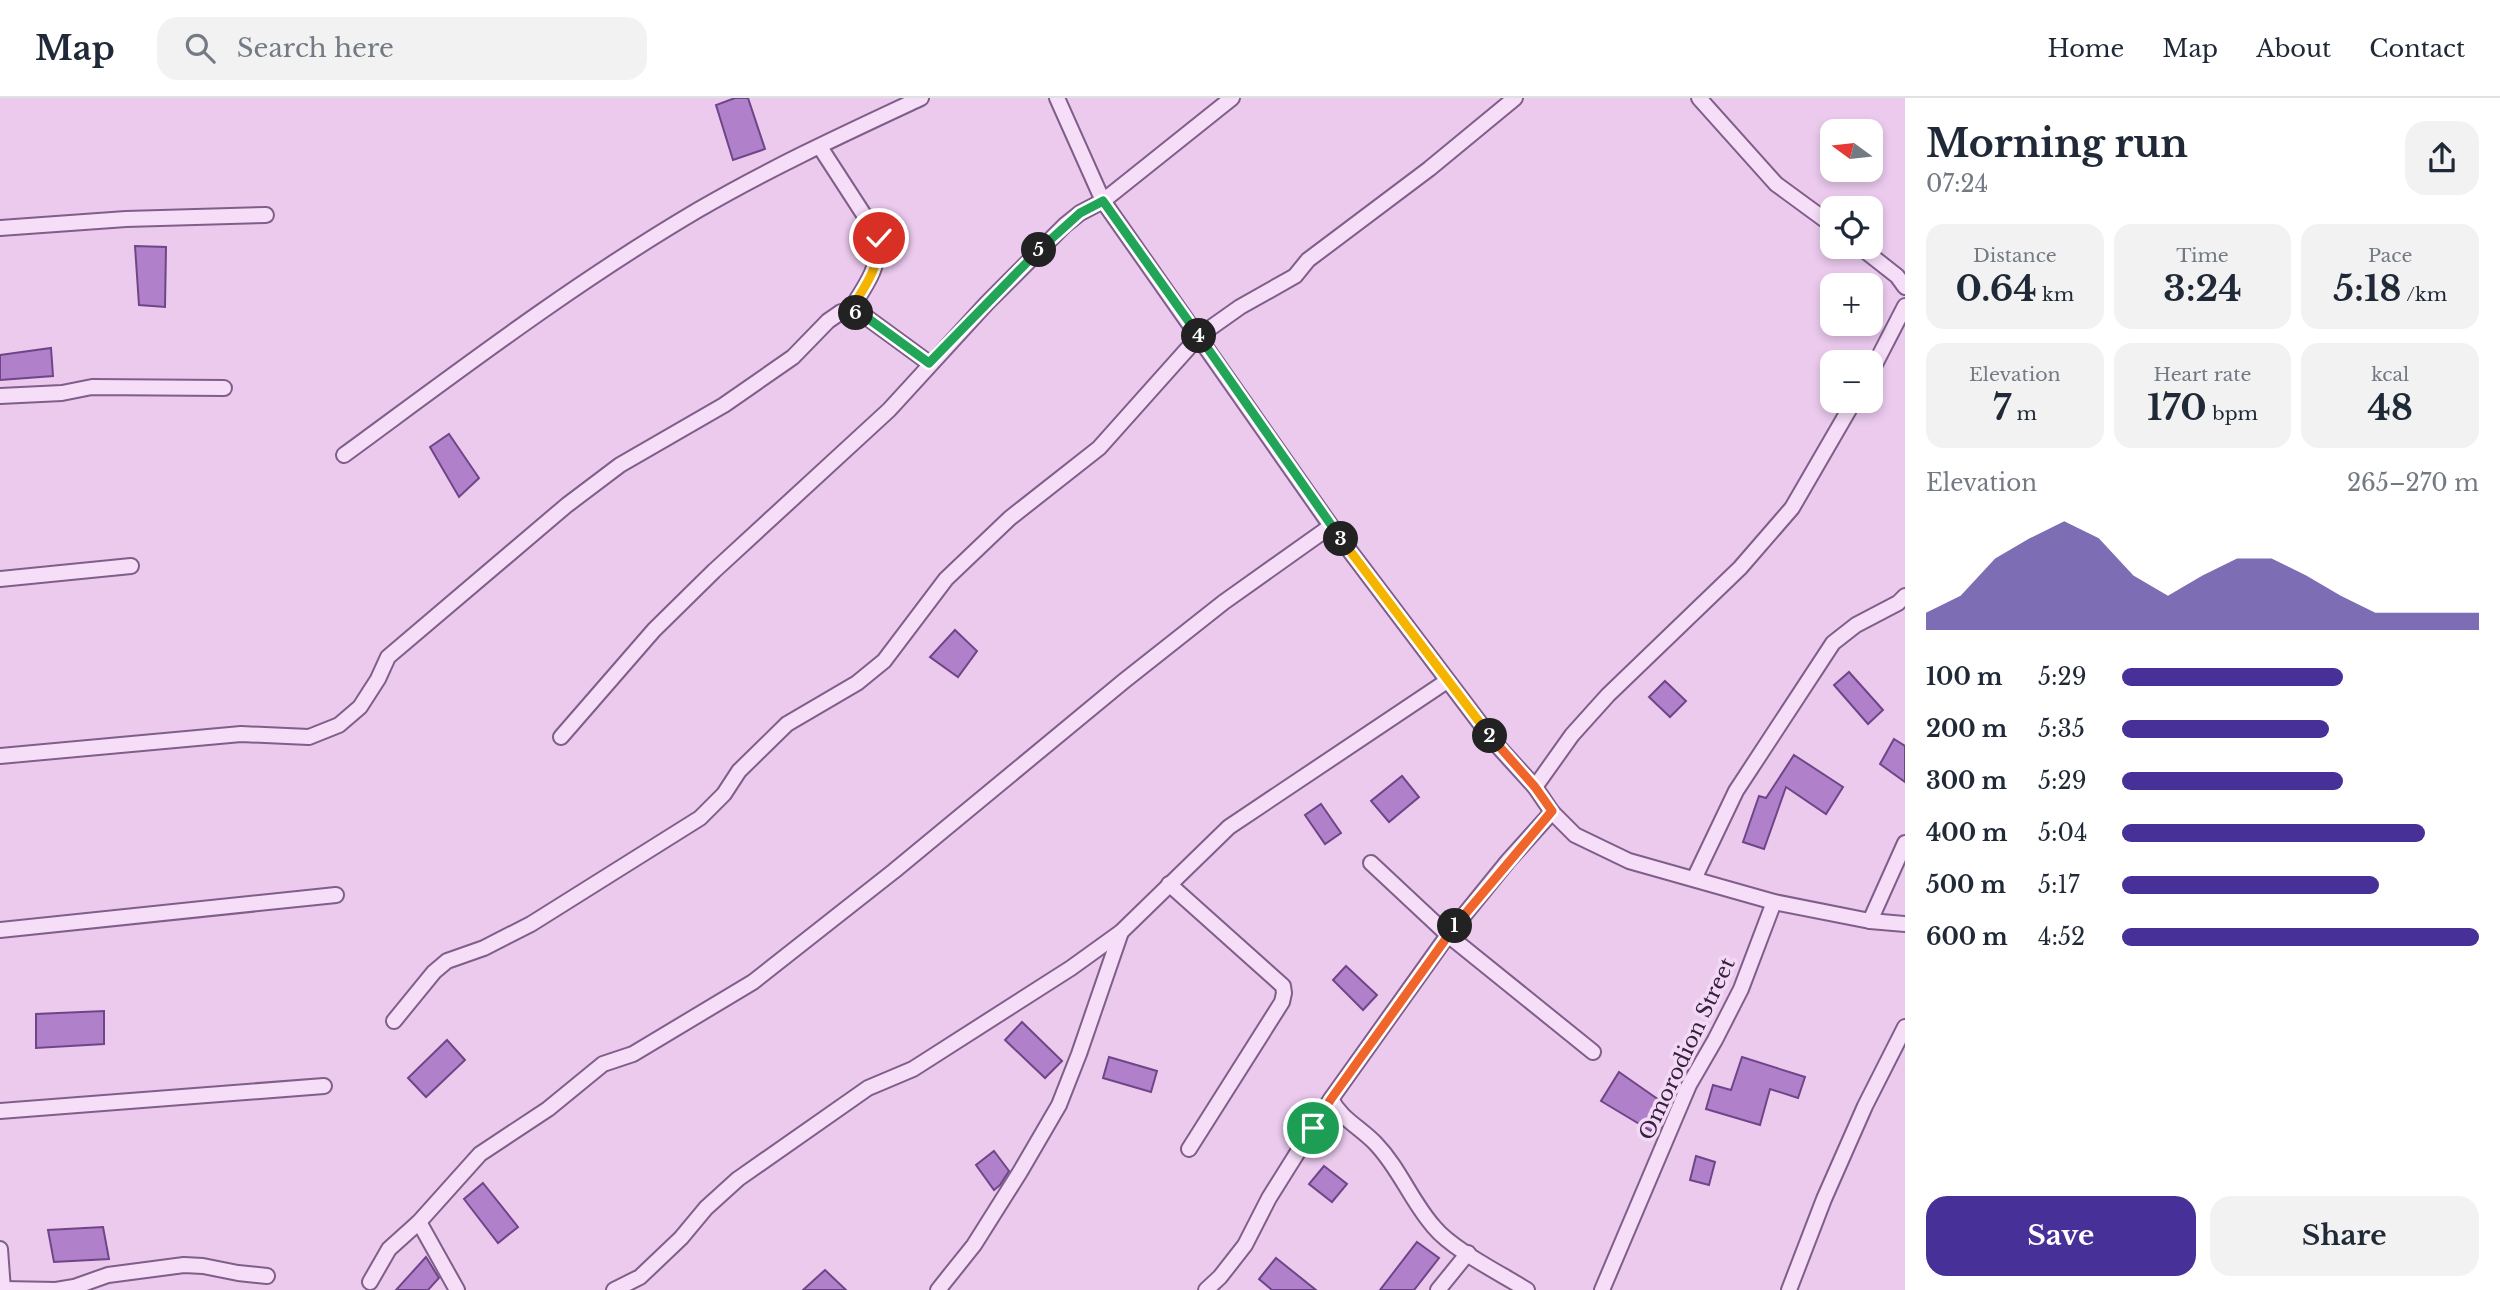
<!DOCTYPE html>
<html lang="en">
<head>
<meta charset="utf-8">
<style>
	:root { --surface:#fff; --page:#f2f2f3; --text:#1f2937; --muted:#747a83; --line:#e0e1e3; --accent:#473097 }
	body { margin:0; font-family:"Libre Baskerville",serif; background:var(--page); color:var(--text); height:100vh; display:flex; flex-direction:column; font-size:26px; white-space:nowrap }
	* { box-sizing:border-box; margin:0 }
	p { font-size:23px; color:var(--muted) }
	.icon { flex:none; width:38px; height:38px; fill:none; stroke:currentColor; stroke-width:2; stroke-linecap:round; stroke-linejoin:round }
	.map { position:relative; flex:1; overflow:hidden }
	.sheet { display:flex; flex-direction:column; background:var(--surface); width:595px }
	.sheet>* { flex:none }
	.needle { width:46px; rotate:285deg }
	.buttons { position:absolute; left:1820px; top:21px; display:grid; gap:14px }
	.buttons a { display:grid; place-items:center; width:63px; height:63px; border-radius:14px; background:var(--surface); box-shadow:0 4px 10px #0003; font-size:35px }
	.pin { position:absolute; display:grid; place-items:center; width:60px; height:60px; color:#fff; margin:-30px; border:4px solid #fff; border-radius:50%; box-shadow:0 2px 7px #0007 }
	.km { position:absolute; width:35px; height:35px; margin:-18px; border-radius:50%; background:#222; color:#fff; font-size:19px; line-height:35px; text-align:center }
	.round { display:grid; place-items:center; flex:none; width:74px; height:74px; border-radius:21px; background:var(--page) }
	.headline { display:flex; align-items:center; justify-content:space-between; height:119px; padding:0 21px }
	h1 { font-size:38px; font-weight:800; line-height:52px }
	.figures { display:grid; grid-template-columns:repeat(3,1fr); gap:10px; height:119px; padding:7px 21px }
	.figures div { display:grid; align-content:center; border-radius:18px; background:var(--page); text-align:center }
	.figures b { font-size:35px; font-weight:800 }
	.figures small { font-size:19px; font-weight:400 }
	.figures p { font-size:19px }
	.chart { height:196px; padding:14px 21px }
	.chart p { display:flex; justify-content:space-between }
	.chart svg { width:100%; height:126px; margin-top:7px; fill:var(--accent); opacity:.7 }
	.action { display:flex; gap:14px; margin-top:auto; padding:14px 21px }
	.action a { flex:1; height:80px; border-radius:21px; background:var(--accent); color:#fff; font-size:28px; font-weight:800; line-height:80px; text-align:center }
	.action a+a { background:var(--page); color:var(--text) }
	ul { padding:0 21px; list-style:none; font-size:23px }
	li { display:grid; grid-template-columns:112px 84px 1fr; align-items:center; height:52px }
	li i { height:18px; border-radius:9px; background:var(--accent) }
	header { display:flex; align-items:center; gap:42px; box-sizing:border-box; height:98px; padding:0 35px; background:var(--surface); border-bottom:2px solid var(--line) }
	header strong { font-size:33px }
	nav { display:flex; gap:38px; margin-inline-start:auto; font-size:24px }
	.search { width:490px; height:63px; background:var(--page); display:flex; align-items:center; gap:18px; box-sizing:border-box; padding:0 24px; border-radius:21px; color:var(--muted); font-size:26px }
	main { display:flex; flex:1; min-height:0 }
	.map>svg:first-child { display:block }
	.building { fill:#b081ca; stroke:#6f4588; stroke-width:2 }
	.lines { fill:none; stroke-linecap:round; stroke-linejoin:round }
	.minor-casing { stroke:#7f5e8a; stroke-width:18 }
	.minor { stroke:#f6ddf8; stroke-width:14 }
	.split-1-casing { stroke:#fff; stroke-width:14 }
	.split-2-casing { stroke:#fff; stroke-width:14 }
	.split-3-casing { stroke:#fff; stroke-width:14 }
	.split-4-casing { stroke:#fff; stroke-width:14 }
	.split-5-casing { stroke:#fff; stroke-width:14 }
	.split-6-casing { stroke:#fff; stroke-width:14 }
	.split-7-casing { stroke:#fff; stroke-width:14 }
	.split-1 { stroke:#f0652b; stroke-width:9 }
	.split-2 { stroke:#f0652b; stroke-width:9 }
	.split-3 { stroke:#f5b400; stroke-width:9 }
	.split-4 { stroke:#22a559; stroke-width:9 }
	.split-5 { stroke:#22a559; stroke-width:9 }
	.split-6 { stroke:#22a559; stroke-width:9 }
	.split-7 { stroke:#f5b400; stroke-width:9 }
	.labels { text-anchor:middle; stroke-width:7; stroke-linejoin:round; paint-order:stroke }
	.street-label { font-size:21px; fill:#34213b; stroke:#f3d9f5 }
</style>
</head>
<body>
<header>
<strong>Map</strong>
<div class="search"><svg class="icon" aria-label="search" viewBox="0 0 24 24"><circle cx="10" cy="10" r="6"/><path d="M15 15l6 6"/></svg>Search here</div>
<nav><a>Home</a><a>Map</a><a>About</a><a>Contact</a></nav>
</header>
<main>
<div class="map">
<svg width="1905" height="1192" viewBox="0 0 1905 1192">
	<rect width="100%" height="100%" fill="#ebcaee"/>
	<g class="building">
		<path d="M735,0H748L765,51L733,62L716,7Z"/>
		<path d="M135,148L166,149L165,209L139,207Z"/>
		<path d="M51,250L53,278L0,282V257Z"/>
		<path d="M449,336L479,380L459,399L430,349Z"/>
		<path d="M955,532L977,553L958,579L930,559Z"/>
		<path d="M1849,574L1883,612L1868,626L1834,587Z"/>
		<path d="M1665,583L1686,603L1670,619L1649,599Z"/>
		<path d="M1894,641L1905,648V684L1880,666Z"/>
		<path d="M1794,657L1843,689L1826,716L1786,689L1764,751L1743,744L1759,698L1766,700Z"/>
		<path d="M1402,678L1419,699L1389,724L1371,703Z"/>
		<path d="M1321,706L1341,735L1325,746L1305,717Z"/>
		<path d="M1346,868L1377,897L1363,912L1333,882Z"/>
		<path d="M104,913V946L36,950V916Z"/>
		<path d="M1022,924L1062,963L1045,980L1005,942Z"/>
		<path d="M447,942L465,962L426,999L408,980Z"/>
		<path d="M1109,959L1157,973L1151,994L1103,980Z"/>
		<path d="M1742,959L1805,979L1798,1000L1770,991L1760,1027L1706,1011L1713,987L1731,992Z"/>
		<path d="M1619,974L1669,1009L1651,1033L1601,1003Z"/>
		<path d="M994,1053L1009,1073L1000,1087L994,1092L976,1067Z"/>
		<path d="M1696,1058L1715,1064L1709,1087L1690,1082Z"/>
		<path d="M1324,1068L1347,1086L1332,1104L1309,1086Z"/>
		<path d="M483,1085L518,1129L498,1145L464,1101Z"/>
		<path d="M103,1129L109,1161L54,1164L48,1132Z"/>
		<path d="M1417,1144L1439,1160L1414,1192H1380Z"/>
		<path d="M426,1159L439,1180L428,1192H396Z"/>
		<path d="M1276,1160L1316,1192H1272L1259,1181Z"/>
		<path d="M825,1172L846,1192H803Z"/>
	</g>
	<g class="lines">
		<defs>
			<g id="minor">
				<path d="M1057,0L1103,103L1331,428L1495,645L1535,689L1552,714L1575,737L1629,763L1774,804L1870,823L1905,826"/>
				<path d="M1699,0L1776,86L1832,127"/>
				<path d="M820,49L879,140C880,170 864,190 849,214"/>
				<path d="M0,130L126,121L266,117"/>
				<path d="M1860,149L1897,178L1905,189"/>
				<path d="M1871,274L1905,208"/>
				<path d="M0,298L62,295L92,289L224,290"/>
				<path d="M344,357C460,272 574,185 698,112C770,70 846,35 921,0"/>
				<path d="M0,481L131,468"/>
				<path d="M561,639L654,532L714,473L889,312L987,205L1065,127L1080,115L1103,103L1232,0"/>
				<path d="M0,658L241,636L309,639L339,627L360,609L378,581L388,559L567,407L620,367L724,307L793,259L828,223L841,214L862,216L929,265"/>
				<path d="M1535,689L1572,637L1608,597L1740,470L1792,410L1854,303"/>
				<path d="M1371,765L1448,837L1593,954"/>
				<path d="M1694,781L1736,693L1833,545L1856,527L1898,505L1905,498"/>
				<path d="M1169,786L1283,888L1284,895L1282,904L1189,1051"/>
				<path d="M1870,823L1905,745"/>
				<path d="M0,832L336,797"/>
				<path d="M394,923L434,874L447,863L484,850L531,826L700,720L724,696L739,673L787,626L857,585L884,563L946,481L1010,420L1099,350L1199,238L1240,209L1295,178L1308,162L1429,71L1515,0"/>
				<path d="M1331,1001C1341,1021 1361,1030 1376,1046C1400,1071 1411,1103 1434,1129C1453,1152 1500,1175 1527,1192"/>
				<path d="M0,1013L324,988"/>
				<path d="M419,1124L457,1192"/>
				<path d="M0,1151L3,1192"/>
				<path d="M370,1184L389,1151L419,1124L480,1056L548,1011L603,966L633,956L753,884L894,773L1124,583L1224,504L1331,428"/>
				<path d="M3,1191L56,1192L74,1189L108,1177L184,1167L203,1168L238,1175L267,1178"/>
				<path d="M614,1192L640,1179L681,1140L706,1110L738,1081L868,990L913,971L1071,870L1121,834L1229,729L1447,583"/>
				<path d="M938,1192L974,1147L1020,1074L1059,1007L1079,956L1121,834"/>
				<path d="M1206,1192L1220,1179L1245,1147L1269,1100L1331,1001L1448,837L1508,763L1552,714"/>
				<path d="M1438,1192L1468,1155"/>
				<path d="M1602,1192L1689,987L1715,942L1741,891L1774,804"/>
				<path d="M1789,1192L1824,1101L1865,1008L1905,929"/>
			</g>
		</defs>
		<use href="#minor" class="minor-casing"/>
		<use href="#minor" class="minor"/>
	</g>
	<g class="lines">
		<defs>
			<path id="split-1" d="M1313,1030L1331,1001L1455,828"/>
			<path id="split-2" d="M1455,828L1552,713L1535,689L1490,638"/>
			<path id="split-3" d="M1341,441L1490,638"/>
			<path id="split-4" d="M1199,238L1341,441"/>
			<path id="split-5" d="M1039,152L1080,115L1103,103L1199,238"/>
			<path id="split-6" d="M856,215L862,216L929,265L1039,152"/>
			<path id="split-7" d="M856,215L849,214C864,190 880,170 879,140"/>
		</defs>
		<use href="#split-1" class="split-1-casing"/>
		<use href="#split-2" class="split-2-casing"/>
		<use href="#split-3" class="split-3-casing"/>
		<use href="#split-4" class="split-4-casing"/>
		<use href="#split-5" class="split-5-casing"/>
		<use href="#split-6" class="split-6-casing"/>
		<use href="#split-7" class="split-7-casing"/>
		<use href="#split-1" class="split-1"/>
		<use href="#split-2" class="split-2"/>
		<use href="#split-3" class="split-3"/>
		<use href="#split-4" class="split-4"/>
		<use href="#split-5" class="split-5"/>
		<use href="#split-6" class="split-6"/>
		<use href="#split-7" class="split-7"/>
	</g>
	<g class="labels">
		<g class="street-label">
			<text transform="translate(1687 951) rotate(-65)" y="7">Omorodion Street</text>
		</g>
	</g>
</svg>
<div class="buttons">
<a><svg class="needle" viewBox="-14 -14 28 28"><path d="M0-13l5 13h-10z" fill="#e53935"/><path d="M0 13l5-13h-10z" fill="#747a83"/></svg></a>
<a><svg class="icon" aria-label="locate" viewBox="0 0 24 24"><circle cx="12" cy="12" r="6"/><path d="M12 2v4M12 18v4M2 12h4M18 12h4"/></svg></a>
<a>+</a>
<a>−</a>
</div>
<div class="pin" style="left:1313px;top:1030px;background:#1e9e55"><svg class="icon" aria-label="arrive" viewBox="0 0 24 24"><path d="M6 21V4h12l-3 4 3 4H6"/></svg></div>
<div class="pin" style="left:879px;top:140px;background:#d93025"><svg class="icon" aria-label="check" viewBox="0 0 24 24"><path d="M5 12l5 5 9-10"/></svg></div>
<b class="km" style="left:1455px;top:828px">1</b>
<b class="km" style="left:1490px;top:638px">2</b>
<b class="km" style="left:1341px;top:441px">3</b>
<b class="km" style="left:1199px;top:238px">4</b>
<b class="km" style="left:1039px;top:152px">5</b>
<b class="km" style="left:856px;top:215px">6</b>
</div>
<section class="sheet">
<div class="headline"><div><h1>Morning run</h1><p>07:24</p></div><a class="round"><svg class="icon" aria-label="share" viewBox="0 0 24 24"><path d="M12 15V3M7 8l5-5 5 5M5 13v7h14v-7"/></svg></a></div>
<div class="figures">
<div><p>Distance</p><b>0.64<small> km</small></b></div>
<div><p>Time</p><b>3:24</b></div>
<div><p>Pace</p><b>5:18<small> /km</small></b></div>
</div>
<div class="figures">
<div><p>Elevation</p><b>7<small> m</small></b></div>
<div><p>Heart rate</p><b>170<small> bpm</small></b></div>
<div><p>kcal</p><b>48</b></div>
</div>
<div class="chart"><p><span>Elevation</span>265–270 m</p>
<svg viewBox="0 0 160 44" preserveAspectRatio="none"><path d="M0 44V38L10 32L20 19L30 12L40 6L50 12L60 25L70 32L80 25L90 19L100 19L110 25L120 32L130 38L140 38L150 38L160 38V44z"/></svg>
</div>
<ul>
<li><b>100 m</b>5:29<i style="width:62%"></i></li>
<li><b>200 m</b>5:35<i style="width:58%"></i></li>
<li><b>300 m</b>5:29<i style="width:62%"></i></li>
<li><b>400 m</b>5:04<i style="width:85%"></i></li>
<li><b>500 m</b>5:17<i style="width:72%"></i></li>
<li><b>600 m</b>4:52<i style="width:100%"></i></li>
</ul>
<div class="action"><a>Save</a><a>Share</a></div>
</section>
</main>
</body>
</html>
